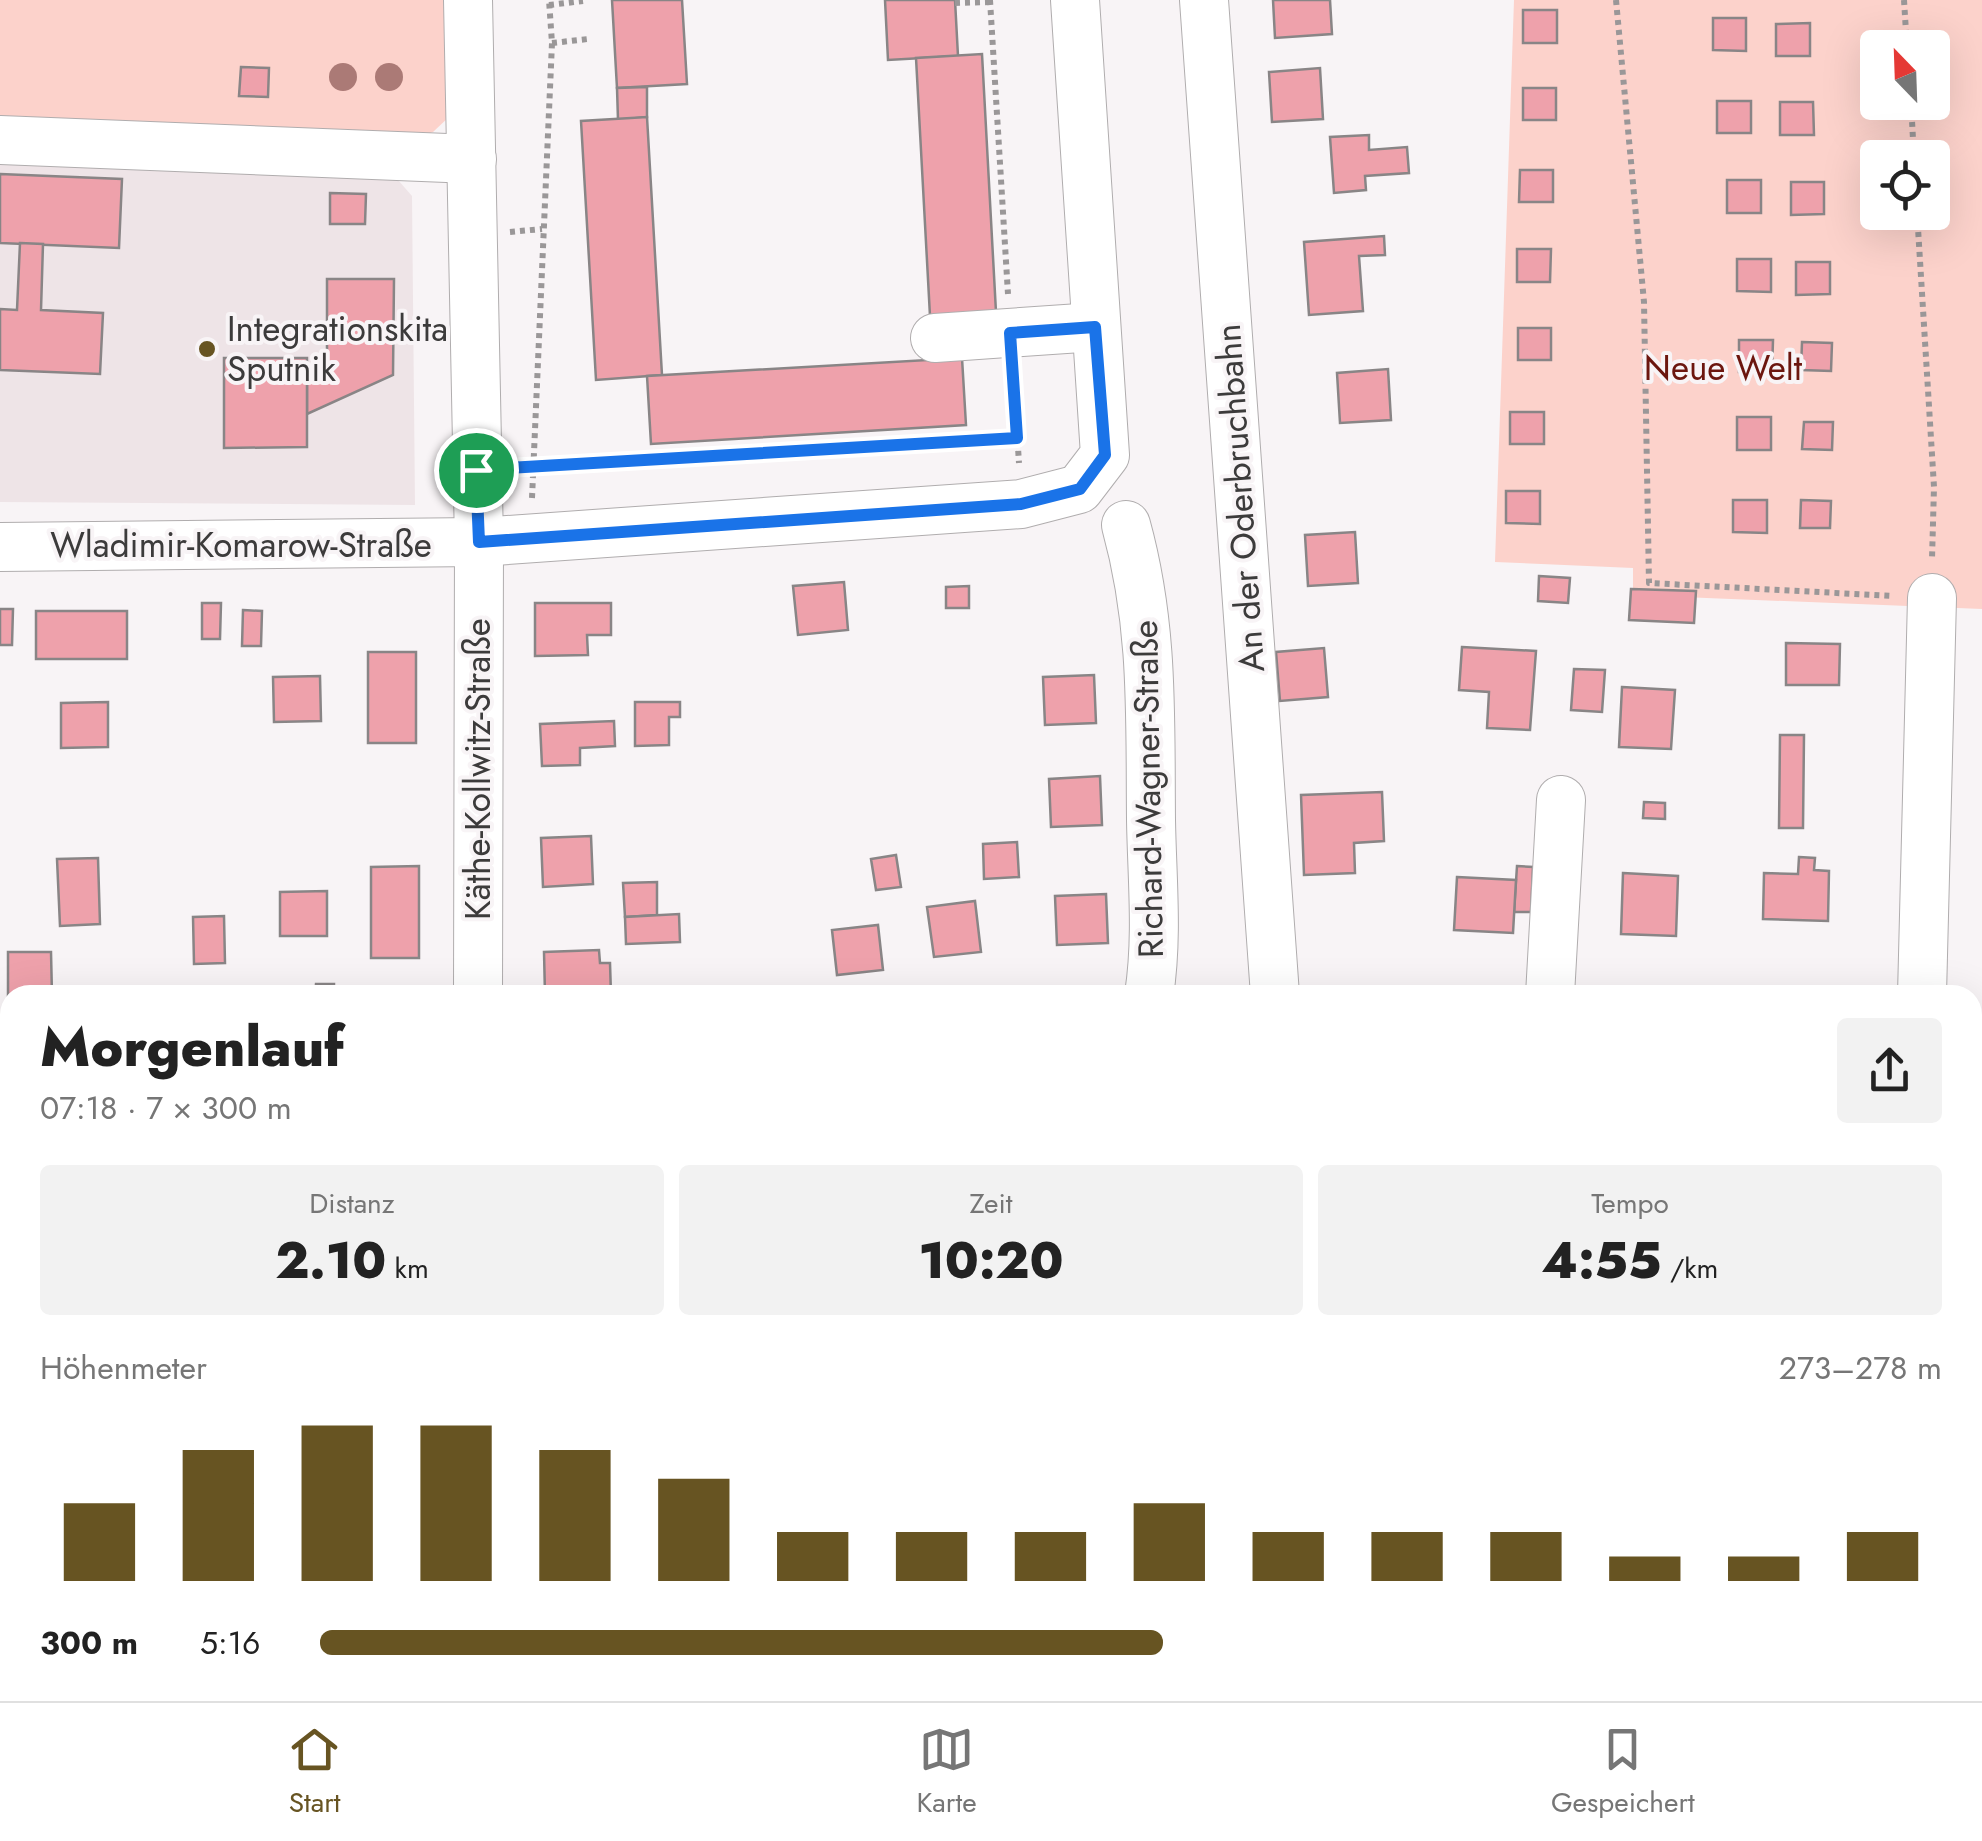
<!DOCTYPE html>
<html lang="de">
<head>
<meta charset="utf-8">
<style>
	:root { --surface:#fff; --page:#f2f2f2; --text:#222; --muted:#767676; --line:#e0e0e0; --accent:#675422 }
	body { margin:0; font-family:Jost,sans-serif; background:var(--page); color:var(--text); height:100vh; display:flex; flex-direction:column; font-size:38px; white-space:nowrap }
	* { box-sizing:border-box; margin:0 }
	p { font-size:32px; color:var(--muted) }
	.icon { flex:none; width:55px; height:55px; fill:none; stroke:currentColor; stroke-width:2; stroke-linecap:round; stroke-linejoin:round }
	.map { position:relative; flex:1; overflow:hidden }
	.side { position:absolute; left:0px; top:985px; width:1982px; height:718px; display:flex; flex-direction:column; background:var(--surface); border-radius:30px 30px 0 0; box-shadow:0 10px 40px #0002 }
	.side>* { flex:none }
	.needle { width:65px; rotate:337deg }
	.tools { position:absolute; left:1860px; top:30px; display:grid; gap:20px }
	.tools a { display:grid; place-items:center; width:90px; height:90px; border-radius:10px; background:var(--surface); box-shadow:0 10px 40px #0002; font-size:50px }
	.pin { position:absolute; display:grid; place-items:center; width:85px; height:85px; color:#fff; margin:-42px; border:5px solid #fff; border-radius:50%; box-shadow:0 2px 10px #0007 }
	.round { display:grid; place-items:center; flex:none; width:105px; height:105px; border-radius:10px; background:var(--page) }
	.headline { display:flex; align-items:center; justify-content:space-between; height:170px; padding:0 40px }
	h1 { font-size:55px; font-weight:800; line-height:75px }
	.stats { display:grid; grid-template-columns:repeat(3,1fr); gap:15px; height:170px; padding:10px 40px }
	.stats div { display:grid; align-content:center; border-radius:10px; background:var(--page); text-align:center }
	.stats b { font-size:50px; font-weight:800 }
	.stats small { font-size:28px; font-weight:400 }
	.stats p { font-size:28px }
	.chart { height:280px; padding:20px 40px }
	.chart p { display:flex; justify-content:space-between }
	.chart svg { width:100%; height:180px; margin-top:10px; stroke:var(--accent); stroke-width:6 }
	ul { padding:0 40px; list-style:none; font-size:32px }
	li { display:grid; grid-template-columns:160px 120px 1fr; align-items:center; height:75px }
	li i { height:25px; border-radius:12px; background:var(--accent) }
	.tab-bar { display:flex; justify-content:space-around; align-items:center; height:140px; border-top:2px solid var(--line); background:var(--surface); font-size:28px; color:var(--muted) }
	.tab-bar a { display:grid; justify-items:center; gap:5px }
	.tab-bar .on { color:var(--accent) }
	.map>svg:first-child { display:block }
	.built { fill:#eee4e7 }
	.green { fill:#fcd2cb; fill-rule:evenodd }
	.building { fill:#eea1ab; stroke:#898586; stroke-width:2.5 }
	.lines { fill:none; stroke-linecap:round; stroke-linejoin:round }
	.minor-casing { stroke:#b0adae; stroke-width:50 }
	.path { stroke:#9a9798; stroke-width:6; stroke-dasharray:5 5; stroke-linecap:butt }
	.minor { stroke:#fff; stroke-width:48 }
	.tree { fill:#ab7a76 }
	.route-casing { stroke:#fff; stroke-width:20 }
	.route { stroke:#1a73e8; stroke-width:12 }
	.poi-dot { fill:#675422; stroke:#f8f4f6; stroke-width:4 }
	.labels { text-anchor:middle; stroke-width:8; stroke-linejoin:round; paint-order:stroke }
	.poi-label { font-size:35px; fill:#3c3b3b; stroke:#f8f4f6; text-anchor:start }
	.park-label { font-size:35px; fill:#6c160e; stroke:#f8f4f6 }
	.street-label { font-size:35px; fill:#3c3b3b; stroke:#f8f4f6 }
</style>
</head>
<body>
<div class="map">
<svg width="1982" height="1701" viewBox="0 0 1982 1701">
	<rect width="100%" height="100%" fill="#f8f4f6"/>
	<g class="built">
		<path d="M0,162L398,180L412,196L415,505L0,502Z"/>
		<path d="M1973,1132L1982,1133V1701H1233L1234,1692H1972Z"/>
	</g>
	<g class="green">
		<path d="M0,0H448L450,116L433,132L413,139L0,118Z"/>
		<path d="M1514,0H1982V609L1633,595V568L1495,562ZM1878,48H1932V102H1878ZM1878,158H1932V212H1878Z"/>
	</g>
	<g class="building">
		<path d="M612,0H682L687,84L617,88Z"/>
		<path d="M885,0H955L958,56L888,60Z"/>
		<path d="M1273,0H1330L1332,34L1275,38Z"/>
		<rect x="1523" y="10" width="34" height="33"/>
		<path d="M1713,18H1746V51L1713,50Z"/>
		<path d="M1810,23V56H1776V24Z"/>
		<path d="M982,54L996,312L930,316L916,58Z"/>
		<path d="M241,67L269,68L268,97L239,96Z"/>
		<path d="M1320,68L1323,119L1272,122L1269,72Z"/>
		<path d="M647,87V117L618,120L617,88Z"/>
		<rect x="1523" y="88" width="33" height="32"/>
		<rect x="1717" y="101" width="34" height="32"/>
		<path d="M1780,102H1813L1814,135H1780Z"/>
		<path d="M647,117L662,375L596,380L581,121Z"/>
		<path d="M1369,135V150L1407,147L1409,173L1365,176L1366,190L1334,193L1330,137Z"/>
		<path d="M1520,170H1553V202H1519Z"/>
		<path d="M0,174L122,179L119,248L0,243Z"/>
		<rect x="1727" y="180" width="34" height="33"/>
		<path d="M1791,182H1824V214L1791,215Z"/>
		<path d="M330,193L366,194L365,224H330Z"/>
		<path d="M1384,236L1385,255L1359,256L1363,311L1309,315L1304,242Z"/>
		<path d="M20,243L43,244L41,310L103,313L100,374L0,370V309L17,310Z"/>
		<path d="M1517,249H1551L1550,282H1517Z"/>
		<path d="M1737,259H1771V292L1737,291Z"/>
		<path d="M1796,262H1830V294L1796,295Z"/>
		<path d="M327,279H394L393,375L307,414V369H327Z"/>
		<rect x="1518" y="328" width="33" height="32"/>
		<path d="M1739,340H1773L1772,372H1739Z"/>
		<path d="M1802,342L1832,343L1831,371L1801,370Z"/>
		<path d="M224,358H307V447L224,448Z"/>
		<path d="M962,358L966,425L651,444L647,376Z"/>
		<path d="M1388,369L1391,420L1340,423L1337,373Z"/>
		<rect x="1510" y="412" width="34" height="32"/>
		<rect x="1737" y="417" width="34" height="33"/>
		<path d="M1804,422H1833L1832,450L1802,449Z"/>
		<path d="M1506,491H1540V524L1506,523Z"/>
		<path d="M1733,500H1767V533L1733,532Z"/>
		<path d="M1801,500L1831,501L1830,528H1800Z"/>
		<path d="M1355,532L1358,583L1308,586L1305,535Z"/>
		<path d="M1539,576L1570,578L1568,603L1538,601Z"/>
		<path d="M844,582L848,630L798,635L793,586Z"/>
		<path d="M969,586V608H946V587Z"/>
		<path d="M1631,589L1696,591L1694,623L1629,620Z"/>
		<path d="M202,603H221L220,639H202Z"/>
		<path d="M535,603H611V635H587L588,655L535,656Z"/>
		<path d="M0,609H13L12,645H0Z"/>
		<path d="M243,610L262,611L261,646H242Z"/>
		<rect x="36" y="611" width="91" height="48"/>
		<path d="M1786,643L1840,644L1839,685H1786Z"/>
		<path d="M1462,647L1536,651L1530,730L1487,728L1489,692L1459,690Z"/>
		<path d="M1324,648L1328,697L1280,701L1276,652Z"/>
		<rect x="368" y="652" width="48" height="91"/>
		<path d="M1574,669L1605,670L1602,712L1571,710Z"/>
		<path d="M1094,675L1096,723L1045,725L1043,677Z"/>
		<path d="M320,676L321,721L274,722L273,677Z"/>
		<path d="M1622,687L1675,690L1671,749L1619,747Z"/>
		<path d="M108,702V747L61,748V703Z"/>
		<path d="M635,702H680V717H669V745L635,746Z"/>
		<path d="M614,721L615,746L580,748V765L542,766L540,724Z"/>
		<path d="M1780,735H1804L1803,828H1779Z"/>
		<path d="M1100,776L1102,825L1051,827L1049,779Z"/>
		<path d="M1382,792L1384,841L1354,843L1355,873L1304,875L1301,795Z"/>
		<path d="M1644,802L1665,803V819L1643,818Z"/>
		<path d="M591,836L593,884L543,887L541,838Z"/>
		<path d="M1017,842L1019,877L984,879L983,844Z"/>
		<path d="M896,855L901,887L876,890L871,859Z"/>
		<path d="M1799,857L1815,858L1814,870L1829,871L1828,921L1763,919L1764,873L1798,874Z"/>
		<path d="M98,858L100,924L60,926L57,859Z"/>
		<path d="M419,866V958H371V867Z"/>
		<path d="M1517,866L1533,867L1531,912H1514Z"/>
		<path d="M1623,873L1678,876L1676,936L1621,934Z"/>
		<path d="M1457,877L1516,880L1513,933L1454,930Z"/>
		<path d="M657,882V915L625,917L623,883Z"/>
		<path d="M327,891V936H280V892Z"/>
		<path d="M1106,894L1108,943L1057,945L1055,896Z"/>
		<path d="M975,901L981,952L934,957L927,907Z"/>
		<path d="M679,914L680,942L626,944L625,917Z"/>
		<path d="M224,916L225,963L194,964L193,917Z"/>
		<path d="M878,925L883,970L837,975L832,930Z"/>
		<path d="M599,950L600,963H610L611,995H545L544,952Z"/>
		<path d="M8,952H51L52,995H10L8,1004Z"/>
		<path d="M316,984H334V995H315Z"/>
		<path d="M1980,1157L1981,1701H1953L1954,1692H1972V1316Z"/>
		<path d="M6,1589H10V1626H5Z"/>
		<path d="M33,1692H87L86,1701H33Z"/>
		<path d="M136,1692H184L183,1701H135Z"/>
		<path d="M242,1692H296V1701H241Z"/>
		<path d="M322,1692H379L378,1701H322Z"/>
		<path d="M841,1692H859V1701H840Z"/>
		<path d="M1538,1692H1788V1701Z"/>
		<path d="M1848,1692H1904L1903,1701H1847Z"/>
		<path d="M1068,1694L1100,1695V1701H1068Z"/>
	</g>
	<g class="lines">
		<defs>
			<g id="minor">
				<path d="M468,0L479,542L478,995"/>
				<path d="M1204,0L1275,995"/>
				<path d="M0,140L472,159"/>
				<path d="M935,338L1095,327"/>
				<path d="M1126,525C1154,626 1150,717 1151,820C1152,879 1158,936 1149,995"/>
				<path d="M0,547L479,542L1021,504L1079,489L1105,455L1075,0"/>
				<path d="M1550,995L1561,800"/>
				<path d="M1922,995L1932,598"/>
				<path d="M0,1078H10"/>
				<path d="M1972,1086L1982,1087"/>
				<path d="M473,1701V1692"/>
				<path d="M1148,1701V1692"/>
			</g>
		</defs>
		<use href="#minor" class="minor-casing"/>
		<g class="path">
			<path d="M990,0L1008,294"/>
			<path d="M1616,0L1644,302L1649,583L1893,596"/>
			<path d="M1904,0L1907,48"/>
			<path d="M955,3L990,2"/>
			<path d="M549,5L583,1"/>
			<path d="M552,43L588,39"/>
			<path d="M1911,102L1914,158"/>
			<path d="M1917,212L1934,487L1932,559"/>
			<path d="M510,232L542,229"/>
			<path d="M1013,371L1019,463"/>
			<path d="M514,467L1017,438"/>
			<path d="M532,498L552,43L549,0"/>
		</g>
		<use href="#minor" class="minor"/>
	</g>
	<g class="tree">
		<circle cx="343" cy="77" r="14"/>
		<circle cx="389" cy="77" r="14"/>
	</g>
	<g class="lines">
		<defs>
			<path id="route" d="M1095,327L1105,455L1080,489L1021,504L479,542L476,470L1017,438L1010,333Z"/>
		</defs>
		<use href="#route" class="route-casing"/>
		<use href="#route" class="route"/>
	</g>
	<circle class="poi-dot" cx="207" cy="349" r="10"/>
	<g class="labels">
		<g class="poi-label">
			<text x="227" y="341">Integrationskita<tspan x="227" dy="40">Sputnik</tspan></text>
		</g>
		<g class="park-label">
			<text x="1723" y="380">Neue Welt</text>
		</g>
		<g class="street-label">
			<text transform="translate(1240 498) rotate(-94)" y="12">An der Oderbruchbahn</text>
			<text x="241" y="557">Wladimir-Komarow-Straße</text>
			<text transform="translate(478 769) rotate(-90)" y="12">Käthe-Kollwitz-Straße</text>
			<text transform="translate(1148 789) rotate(-91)" y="12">Richard-Wagner-Straße</text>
		</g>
	</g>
</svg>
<div class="tools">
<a><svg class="needle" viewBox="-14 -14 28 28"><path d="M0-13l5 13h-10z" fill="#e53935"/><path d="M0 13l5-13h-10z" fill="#767676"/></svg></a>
<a><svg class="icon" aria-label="locate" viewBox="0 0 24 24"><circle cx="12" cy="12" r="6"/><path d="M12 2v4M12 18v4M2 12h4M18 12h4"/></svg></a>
</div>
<div class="pin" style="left:476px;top:470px;background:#1e9e55"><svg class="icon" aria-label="arrive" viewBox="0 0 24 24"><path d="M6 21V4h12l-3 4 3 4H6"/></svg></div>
<section class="side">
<div class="headline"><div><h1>Morgenlauf</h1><p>07:18 · 7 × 300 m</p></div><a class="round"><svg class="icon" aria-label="share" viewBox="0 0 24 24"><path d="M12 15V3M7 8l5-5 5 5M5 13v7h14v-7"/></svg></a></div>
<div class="stats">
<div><p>Distanz</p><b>2.10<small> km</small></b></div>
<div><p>Zeit</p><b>10:20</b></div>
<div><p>Tempo</p><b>4:55<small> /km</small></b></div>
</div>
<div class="chart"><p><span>Höhenmeter</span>273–278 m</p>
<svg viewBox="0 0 160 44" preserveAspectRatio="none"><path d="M5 44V25M15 44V12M25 44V6M35 44V6M45 44V12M55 44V19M65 44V32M75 44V32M85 44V32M95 44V25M105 44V32M115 44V32M125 44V32M135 44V38M145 44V38M155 44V32"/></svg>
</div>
<ul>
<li><b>300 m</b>5:16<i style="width:52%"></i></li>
</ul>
</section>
</div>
<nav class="tab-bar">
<a class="on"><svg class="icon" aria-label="home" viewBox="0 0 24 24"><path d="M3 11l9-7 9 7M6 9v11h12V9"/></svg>Start</a>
<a><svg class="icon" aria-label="map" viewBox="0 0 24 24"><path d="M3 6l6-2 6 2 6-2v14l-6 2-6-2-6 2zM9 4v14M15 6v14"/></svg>Karte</a>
<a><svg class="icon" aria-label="saved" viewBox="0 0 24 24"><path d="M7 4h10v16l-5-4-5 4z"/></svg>Gespeichert</a>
</nav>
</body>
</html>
